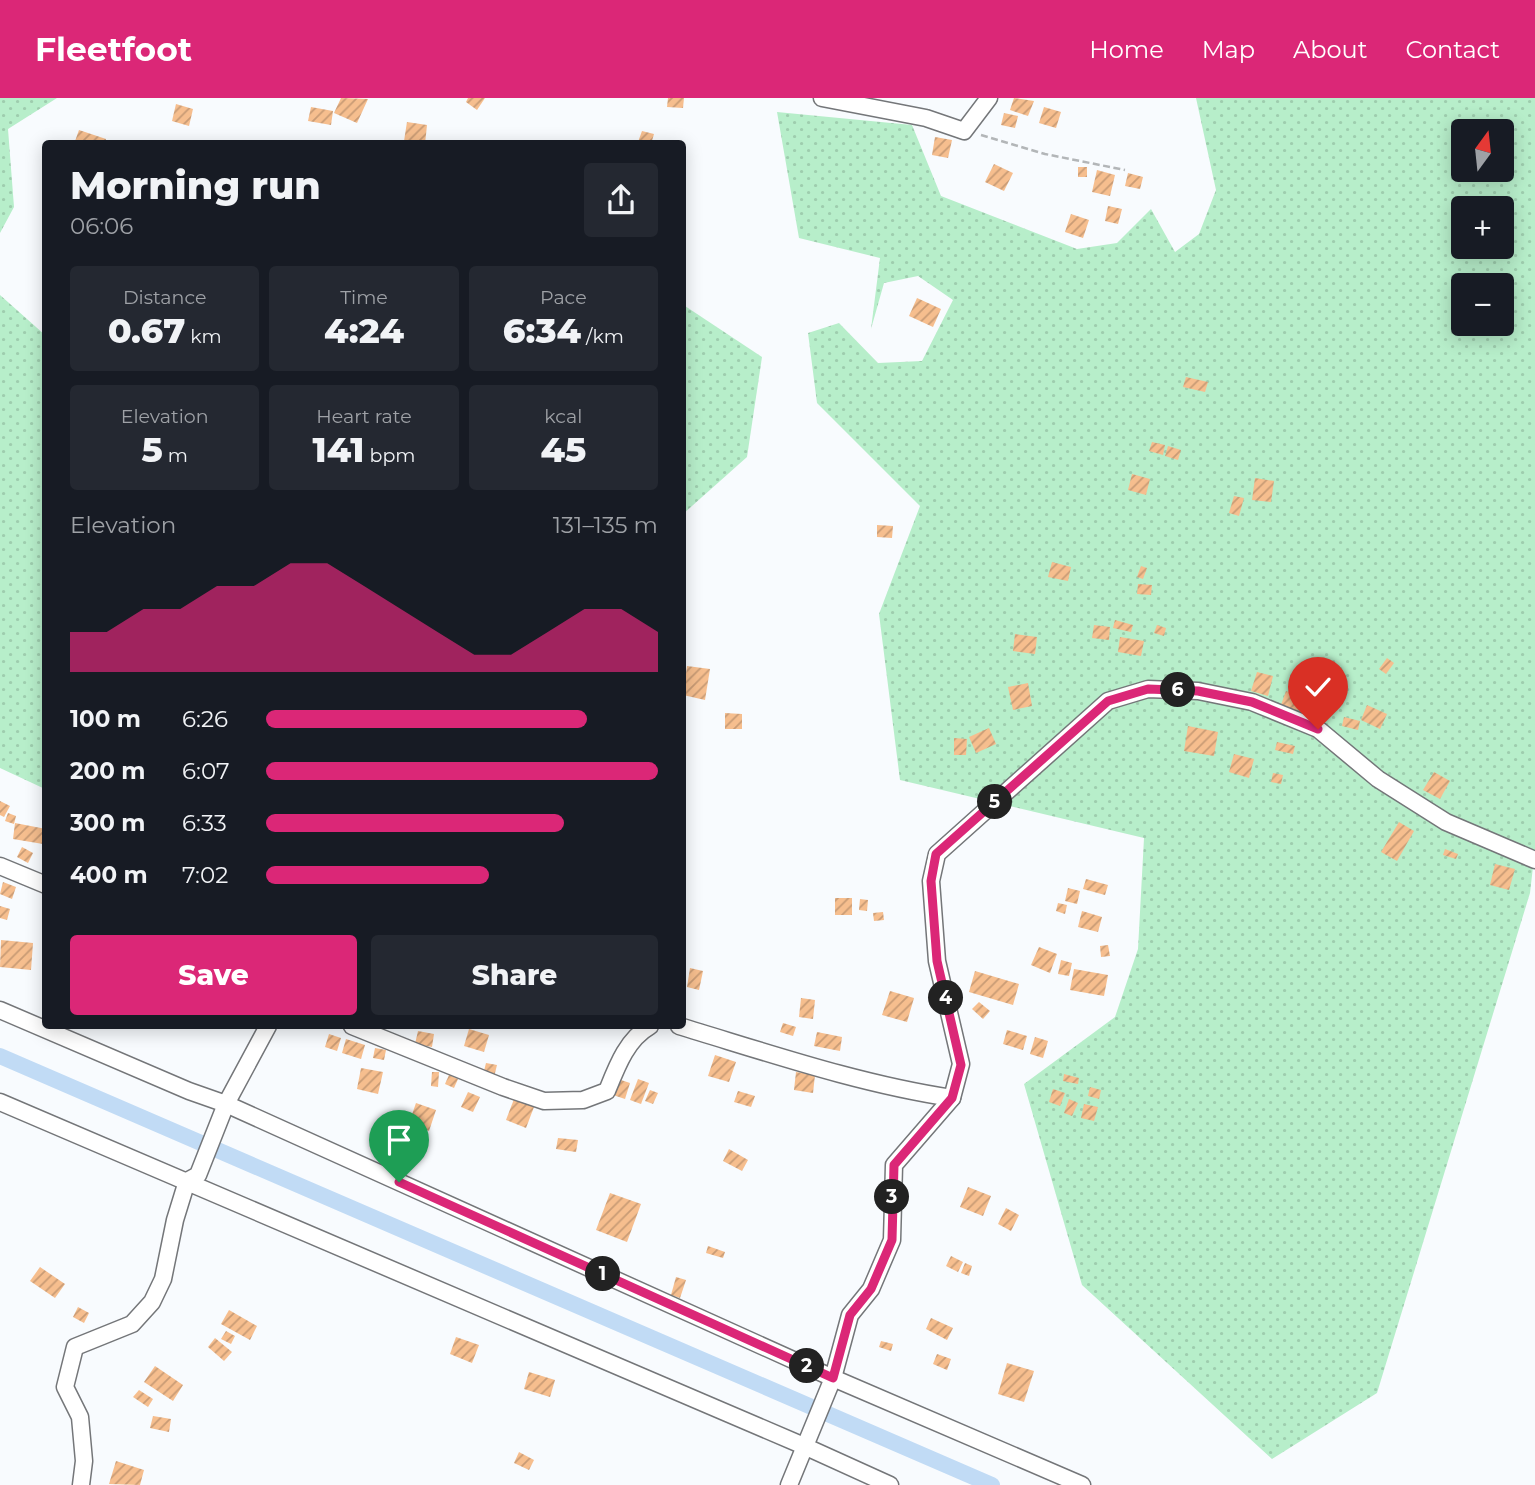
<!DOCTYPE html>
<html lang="en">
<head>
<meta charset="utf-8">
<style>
	:root { --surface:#171b24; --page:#242831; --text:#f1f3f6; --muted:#9ea1a6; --accent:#db2777 }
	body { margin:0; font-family:Montserrat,sans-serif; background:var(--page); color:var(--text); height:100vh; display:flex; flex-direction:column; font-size:26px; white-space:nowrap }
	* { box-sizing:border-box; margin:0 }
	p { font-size:23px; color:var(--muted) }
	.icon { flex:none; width:38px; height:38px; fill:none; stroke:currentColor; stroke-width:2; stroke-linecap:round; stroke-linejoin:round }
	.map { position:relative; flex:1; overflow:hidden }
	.details { position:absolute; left:42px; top:42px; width:644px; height:889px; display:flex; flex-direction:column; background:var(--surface); border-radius:7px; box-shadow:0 4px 18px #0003 }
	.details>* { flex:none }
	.needle { width:46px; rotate:15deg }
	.controls { position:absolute; left:1451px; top:21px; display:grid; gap:14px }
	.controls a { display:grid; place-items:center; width:63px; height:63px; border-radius:7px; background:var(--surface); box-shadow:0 4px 18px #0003; font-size:35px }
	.pin { position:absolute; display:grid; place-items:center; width:60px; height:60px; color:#fff; margin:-72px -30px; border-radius:50% 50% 50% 0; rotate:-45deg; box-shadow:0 0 7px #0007 }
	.pin .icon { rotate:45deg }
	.km { position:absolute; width:35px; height:35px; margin:-18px; border-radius:50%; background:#222; color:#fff; font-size:19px; line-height:35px; text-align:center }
	.round { display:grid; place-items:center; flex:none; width:74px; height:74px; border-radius:7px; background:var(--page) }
	.summary { display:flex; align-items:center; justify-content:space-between; height:119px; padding:0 28px }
	h1 { font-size:38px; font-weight:800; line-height:52px }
	.figures { display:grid; grid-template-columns:repeat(3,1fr); gap:10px; height:119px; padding:7px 28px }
	.figures div { display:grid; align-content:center; border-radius:7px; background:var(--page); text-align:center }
	.figures b { font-size:35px; font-weight:800 }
	.figures small { font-size:19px; font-weight:400 }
	.figures p { font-size:19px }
	.chart { height:196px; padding:14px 28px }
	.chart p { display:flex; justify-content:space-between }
	.chart svg { width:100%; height:126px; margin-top:7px; fill:var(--accent); opacity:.7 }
	.action { display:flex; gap:14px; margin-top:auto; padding:14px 28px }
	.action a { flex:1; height:80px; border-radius:7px; background:var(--accent); color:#fff; font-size:28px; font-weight:800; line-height:80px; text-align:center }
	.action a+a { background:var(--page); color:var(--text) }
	ul { padding:0 28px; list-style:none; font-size:23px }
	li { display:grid; grid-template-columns:112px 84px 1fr; align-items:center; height:52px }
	li i { height:18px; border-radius:9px; background:var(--accent) }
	header { display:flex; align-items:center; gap:42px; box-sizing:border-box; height:98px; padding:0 35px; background:var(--accent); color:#fff }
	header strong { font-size:33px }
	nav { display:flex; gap:38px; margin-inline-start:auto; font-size:24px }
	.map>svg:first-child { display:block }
	.grass { fill:url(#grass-dots); fill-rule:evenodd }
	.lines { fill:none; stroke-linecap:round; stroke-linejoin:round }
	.canal { stroke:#c1dbf5; stroke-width:16 }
	.building { fill:url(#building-hatch) }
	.minor-casing { stroke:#747679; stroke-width:19 }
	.path { stroke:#b3b6b8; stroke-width:2.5; stroke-dasharray:7 3.5; stroke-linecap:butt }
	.minor { stroke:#fff; stroke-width:16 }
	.route-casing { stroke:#fff; stroke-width:14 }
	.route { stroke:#db2777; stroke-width:9 }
</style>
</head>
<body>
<header>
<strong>Fleetfoot</strong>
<nav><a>Home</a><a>Map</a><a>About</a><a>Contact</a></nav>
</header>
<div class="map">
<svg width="1535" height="1387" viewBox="0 0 1535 1387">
	<defs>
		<pattern id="grass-dots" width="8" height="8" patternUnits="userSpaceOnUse" patternTransform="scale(1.75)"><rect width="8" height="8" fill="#b7eeca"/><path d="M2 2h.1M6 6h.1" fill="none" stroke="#9ecdae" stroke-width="1.8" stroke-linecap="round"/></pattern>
		<pattern id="building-hatch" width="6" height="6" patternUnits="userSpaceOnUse" patternTransform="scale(1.75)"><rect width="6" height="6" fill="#f6be8e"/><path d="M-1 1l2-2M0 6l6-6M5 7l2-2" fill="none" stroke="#c89b75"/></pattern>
	</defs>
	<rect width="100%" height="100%" fill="#f8fbfe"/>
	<g class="grass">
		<path d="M0,0H57L8,31L14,109L0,135Z"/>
		<path d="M1196,0H1535V751L1530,795L1377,1295L1272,1361L1082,1187L1024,986L1115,919L1138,851L1144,740L900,682L879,516L920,408L817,305L808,235L839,225L878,265L922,263L953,202L918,178L884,185L871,231L880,160L799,140L777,14L912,27L941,98L1077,151L1117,145L1151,111L1175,154L1199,136L1216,92ZM1463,33H1502V72H1463ZM1463,110H1502V149H1463ZM1463,187H1502V226H1463Z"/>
		<path d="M0,197L45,237V691L0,670Z"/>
		<path d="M682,206L762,259L747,359L683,416Z"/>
	</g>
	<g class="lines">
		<path class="canal" d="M0,958L992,1387"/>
	</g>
	<g class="building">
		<path d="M341,0L368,1L357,25L334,15Z"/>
		<path d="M468,0H485L477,12L466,4Z"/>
		<path d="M668,0H684L683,10L667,9Z"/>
		<path d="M1014,0L1034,3L1028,18L1010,12Z"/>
		<path d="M176,6L193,11L189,28L172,23Z"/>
		<path d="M311,9L333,13L331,27L308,23Z"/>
		<path d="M1044,9L1061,14L1056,30L1039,25Z"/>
		<path d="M1004,15L1018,18L1015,30L1001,27Z"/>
		<path d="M407,24L427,27L425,46L404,43Z"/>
		<path d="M79,32L106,41L105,46H74Z"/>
		<path d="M642,33L654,36L651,46L638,44Z"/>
		<path d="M935,39L952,42L948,60L932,57Z"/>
		<path d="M994,66L1013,75L1004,93L985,84Z"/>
		<rect x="1078" y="69" width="9" height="10"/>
		<path d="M1097,72L1115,77L1110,98L1092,94Z"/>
		<path d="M1128,75L1143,79L1140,91L1125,88Z"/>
		<path d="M1108,108L1122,111L1118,126L1105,123Z"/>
		<path d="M1071,116L1089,122L1083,140L1065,134Z"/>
		<path d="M917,200L941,211L933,229L909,218Z"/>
		<path d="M1186,279L1208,284L1205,294L1183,289Z"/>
		<path d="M1152,344L1165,347L1163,357L1149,353Z"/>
		<path d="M1168,348L1181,352L1178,362L1165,358Z"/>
		<path d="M1132,376L1150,381L1146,397L1128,392Z"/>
		<path d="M1255,380L1274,383L1271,404L1252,402Z"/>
		<path d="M1234,398L1244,400L1239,418L1229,415Z"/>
		<path d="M877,427L893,428L892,440L877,439Z"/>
		<path d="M1052,464L1071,469L1068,483L1048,479Z"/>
		<path d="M1141,468L1147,470L1143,481L1137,479Z"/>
		<path d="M1138,486L1152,487L1151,497L1137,496Z"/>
		<path d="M1115,522L1133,527L1131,534L1113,530Z"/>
		<path d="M1094,527L1110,529L1109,542L1092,540Z"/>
		<path d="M1157,527L1166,530L1164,538L1154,535Z"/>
		<path d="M1015,536L1037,539L1035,556L1013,553Z"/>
		<path d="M1120,539L1144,543L1141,558L1118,554Z"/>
		<path d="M1387,560L1394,565L1386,576L1379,571Z"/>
		<path d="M687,568L710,571L705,602L683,597Z"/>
		<path d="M1257,574L1273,578L1268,598L1251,593Z"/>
		<path d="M1028,585L1032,608L1013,612L1008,589Z"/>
		<path d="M1286,593L1302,599L1297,613L1281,607Z"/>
		<path d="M1367,607L1387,616L1380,631L1361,622Z"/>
		<path d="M725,615L742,616V631H725Z"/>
		<path d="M1344,619L1360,623L1358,632L1342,628Z"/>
		<path d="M1188,628L1218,634L1214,658L1184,653Z"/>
		<path d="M989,630L996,646L976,655L969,639Z"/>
		<path d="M954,640L967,641L966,657H954Z"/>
		<path d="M1277,644L1295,648L1293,656L1275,652Z"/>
		<path d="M1234,656L1254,661L1249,680L1229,674Z"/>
		<path d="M1434,674L1450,683L1440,701L1423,692Z"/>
		<path d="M1273,675L1283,677L1281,686L1271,684Z"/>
		<path d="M0,703L10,708L4,719L0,717Z"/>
		<path d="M8,715L16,718L14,726L5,723Z"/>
		<path d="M1399,724L1414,733L1397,763L1381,754Z"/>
		<path d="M15,725L46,731L43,746L13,741Z"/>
		<path d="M22,749L33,755L28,765L17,759Z"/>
		<path d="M1445,751L1458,756L1456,761L1443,757Z"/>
		<path d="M1495,766L1515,771L1509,792L1490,787Z"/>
		<path d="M1086,781L1108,787L1105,797L1083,791Z"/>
		<path d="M3,784L16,789L12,801L0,796Z"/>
		<path d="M1068,790L1080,793L1077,806L1065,803Z"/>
		<rect x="835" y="800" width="17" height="17"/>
		<path d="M860,801L868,802L867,813L859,812Z"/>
		<path d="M1058,805L1067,807L1065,816L1056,813Z"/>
		<path d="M0,808L10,811L7,822L0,820Z"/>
		<path d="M1082,813L1102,819L1098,834L1078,829Z"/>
		<path d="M883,814L884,822L874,823L873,815Z"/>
		<path d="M1,842L33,845L31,872L0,869Z"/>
		<path d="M1108,847L1110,858L1101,859L1100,848Z"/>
		<path d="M1039,849L1057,856L1050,875L1031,867Z"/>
		<path d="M1061,862L1072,865L1069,878L1058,876Z"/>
		<path d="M690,870L703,873L699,892L687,889Z"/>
		<path d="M1074,871L1108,877L1104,898L1070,892Z"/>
		<path d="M975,873L1019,886L1013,907L969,894Z"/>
		<path d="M890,893L914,900L907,924L882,917Z"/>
		<path d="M801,900L815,902L813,921L799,919Z"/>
		<path d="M979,904L990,913L983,921L972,911Z"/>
		<path d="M783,925L796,929L793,938L780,934Z"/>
		<path d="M469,931L489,937L484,954L464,948Z"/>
		<path d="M1007,932L1027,938L1023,952L1003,946Z"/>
		<path d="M418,933L434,936L432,949L415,946Z"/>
		<path d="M817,934L842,939L840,953L814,948Z"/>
		<path d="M329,936L341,940L337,953L325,949Z"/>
		<path d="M1035,939L1048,943L1043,960L1030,956Z"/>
		<path d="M346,941L365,947L361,961L342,955Z"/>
		<path d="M375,950L386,952L384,962L373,960Z"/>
		<path d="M715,957L736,964L729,984L708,978Z"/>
		<path d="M486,965L497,967L494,979L483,977Z"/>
		<path d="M361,970L383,974L378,996L357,991Z"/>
		<path d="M432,974H439L438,989L431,988Z"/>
		<path d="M796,974L815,977L813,995L794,992Z"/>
		<path d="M1064,976L1079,980L1078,986L1063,983Z"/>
		<path d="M449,977L458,981L454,990L445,986Z"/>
		<path d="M618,981L630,985L625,1001L613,997Z"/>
		<path d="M638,981L649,985L641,1006L630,1002Z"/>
		<path d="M1090,989L1101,992L1099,1001L1088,998Z"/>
		<path d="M1053,991L1065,995L1060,1008L1049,1004Z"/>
		<path d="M650,992L658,995L653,1006L645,1003Z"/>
		<path d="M738,993L755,998L751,1009L734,1004Z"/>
		<path d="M468,994L480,999L473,1014L461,1009Z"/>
		<path d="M514,1001L534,1009L526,1030L506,1022Z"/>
		<path d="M1069,1001L1078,1005L1072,1018L1064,1015Z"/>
		<path d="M416,1005L436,1012L429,1033L409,1025Z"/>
		<path d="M1084,1006L1098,1009L1094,1023L1081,1020Z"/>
		<path d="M558,1040L578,1042L576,1054L556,1051Z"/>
		<path d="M729,1051L748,1062L742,1073L723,1063Z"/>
		<path d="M968,1089L991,1098L983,1118L960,1109Z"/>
		<path d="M610,1095L641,1106L627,1144L596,1132Z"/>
		<path d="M1006,1110L1019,1117L1011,1133L998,1126Z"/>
		<path d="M708,1148L725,1154L723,1160L706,1155Z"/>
		<path d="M951,1158L963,1164L958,1174L946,1168Z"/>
		<path d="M965,1165L972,1168L969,1178L961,1175Z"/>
		<path d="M40,1169L65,1186L55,1200L30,1183Z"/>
		<path d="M676,1179L686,1182L680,1200L671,1197Z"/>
		<path d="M78,1209L89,1215L84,1225L73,1219Z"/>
		<path d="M229,1212L257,1228L250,1242L221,1226Z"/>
		<path d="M931,1220L953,1230L947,1242L926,1231Z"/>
		<path d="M226,1233L235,1238L231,1246L221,1241Z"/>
		<path d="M456,1239L479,1247L472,1265L450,1256Z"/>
		<path d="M215,1240L232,1254L224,1263L208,1249Z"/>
		<path d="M881,1243L893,1246L891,1253L879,1249Z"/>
		<path d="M937,1256L951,1261L947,1272L933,1266Z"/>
		<path d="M1007,1265L1034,1273L1024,1304L998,1296Z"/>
		<path d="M155,1268L183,1287L173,1303L144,1284Z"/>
		<path d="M529,1274L555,1282L550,1299L524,1291Z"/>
		<path d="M139,1292L153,1301L148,1309L133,1299Z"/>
		<path d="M153,1318L171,1321L169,1334L150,1330Z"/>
		<path d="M519,1354L534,1362L529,1372L514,1365Z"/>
		<path d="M116,1363L144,1372L140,1387L109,1386Z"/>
	</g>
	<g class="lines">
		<defs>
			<g id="minor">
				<path d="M822,0L926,20L964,33L989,0"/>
				<path d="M0,768L46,787"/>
				<path d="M0,912L189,993L226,1006L833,1280L1082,1387"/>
				<path d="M352,928L503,989L544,1003L583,1002L607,993C617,968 627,941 650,928"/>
				<path d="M679,928C769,955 859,986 952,1000"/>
				<path d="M0,1004L804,1348L890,1387"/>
				<path d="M81,1387L84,1363L80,1319L65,1289L75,1249L132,1226L152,1204L163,1181L175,1122L187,1083L198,1077L226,1006L268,928"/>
				<path d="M789,1387L833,1280L850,1217L871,1191L892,1142L894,1067L952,1000L961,966L937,863L931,783L937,756L1108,603L1148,591L1198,593L1252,604L1318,631L1378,681L1446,724L1535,762"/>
			</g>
		</defs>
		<use href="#minor" class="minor-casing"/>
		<path class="path" d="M981,37L1045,56L1125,72"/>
		<use href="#minor" class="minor"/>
	</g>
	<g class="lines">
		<defs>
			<path id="route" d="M399,1084L833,1280L850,1217L871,1191L892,1142L894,1067L952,1000L961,967L937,863L931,783L936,756L1108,603L1148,591L1198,593L1252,604L1318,631"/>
		</defs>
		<use href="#route" class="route-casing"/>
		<use href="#route" class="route"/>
	</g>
</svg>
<div class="controls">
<a><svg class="needle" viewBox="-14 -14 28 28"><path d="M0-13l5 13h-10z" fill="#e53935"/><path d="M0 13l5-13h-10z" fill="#9ea1a6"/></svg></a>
<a>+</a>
<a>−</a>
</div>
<div class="pin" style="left:399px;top:1084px;background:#1e9e55"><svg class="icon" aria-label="arrive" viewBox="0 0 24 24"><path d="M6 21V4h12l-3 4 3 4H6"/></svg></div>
<div class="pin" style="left:1318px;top:631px;background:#d93025"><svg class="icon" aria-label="check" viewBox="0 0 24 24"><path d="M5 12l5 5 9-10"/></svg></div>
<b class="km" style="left:603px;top:1176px">1</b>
<b class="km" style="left:807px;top:1268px">2</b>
<b class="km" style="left:892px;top:1099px">3</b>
<b class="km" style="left:946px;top:900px">4</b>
<b class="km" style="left:995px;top:704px">5</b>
<b class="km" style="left:1178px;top:592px">6</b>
<section class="details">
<div class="summary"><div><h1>Morning run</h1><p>06:06</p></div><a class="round"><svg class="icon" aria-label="share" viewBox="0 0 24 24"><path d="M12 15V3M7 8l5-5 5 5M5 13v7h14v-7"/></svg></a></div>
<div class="figures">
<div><p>Distance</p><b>0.67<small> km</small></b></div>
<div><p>Time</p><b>4:24</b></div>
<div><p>Pace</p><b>6:34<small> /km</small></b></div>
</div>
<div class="figures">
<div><p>Elevation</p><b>5<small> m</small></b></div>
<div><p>Heart rate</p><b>141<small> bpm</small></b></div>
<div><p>kcal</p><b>45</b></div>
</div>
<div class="chart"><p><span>Elevation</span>131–135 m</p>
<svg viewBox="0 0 160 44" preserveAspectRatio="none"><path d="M0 44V30L10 30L20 22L30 22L40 14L50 14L60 6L70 6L80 14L90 22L100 30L110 38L120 38L130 30L140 22L150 22L160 30V44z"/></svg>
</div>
<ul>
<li><b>100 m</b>6:26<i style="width:82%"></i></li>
<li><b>200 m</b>6:07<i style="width:100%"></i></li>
<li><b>300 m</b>6:33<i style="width:76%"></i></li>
<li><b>400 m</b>7:02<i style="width:57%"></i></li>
</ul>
<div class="action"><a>Save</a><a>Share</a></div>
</section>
</div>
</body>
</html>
